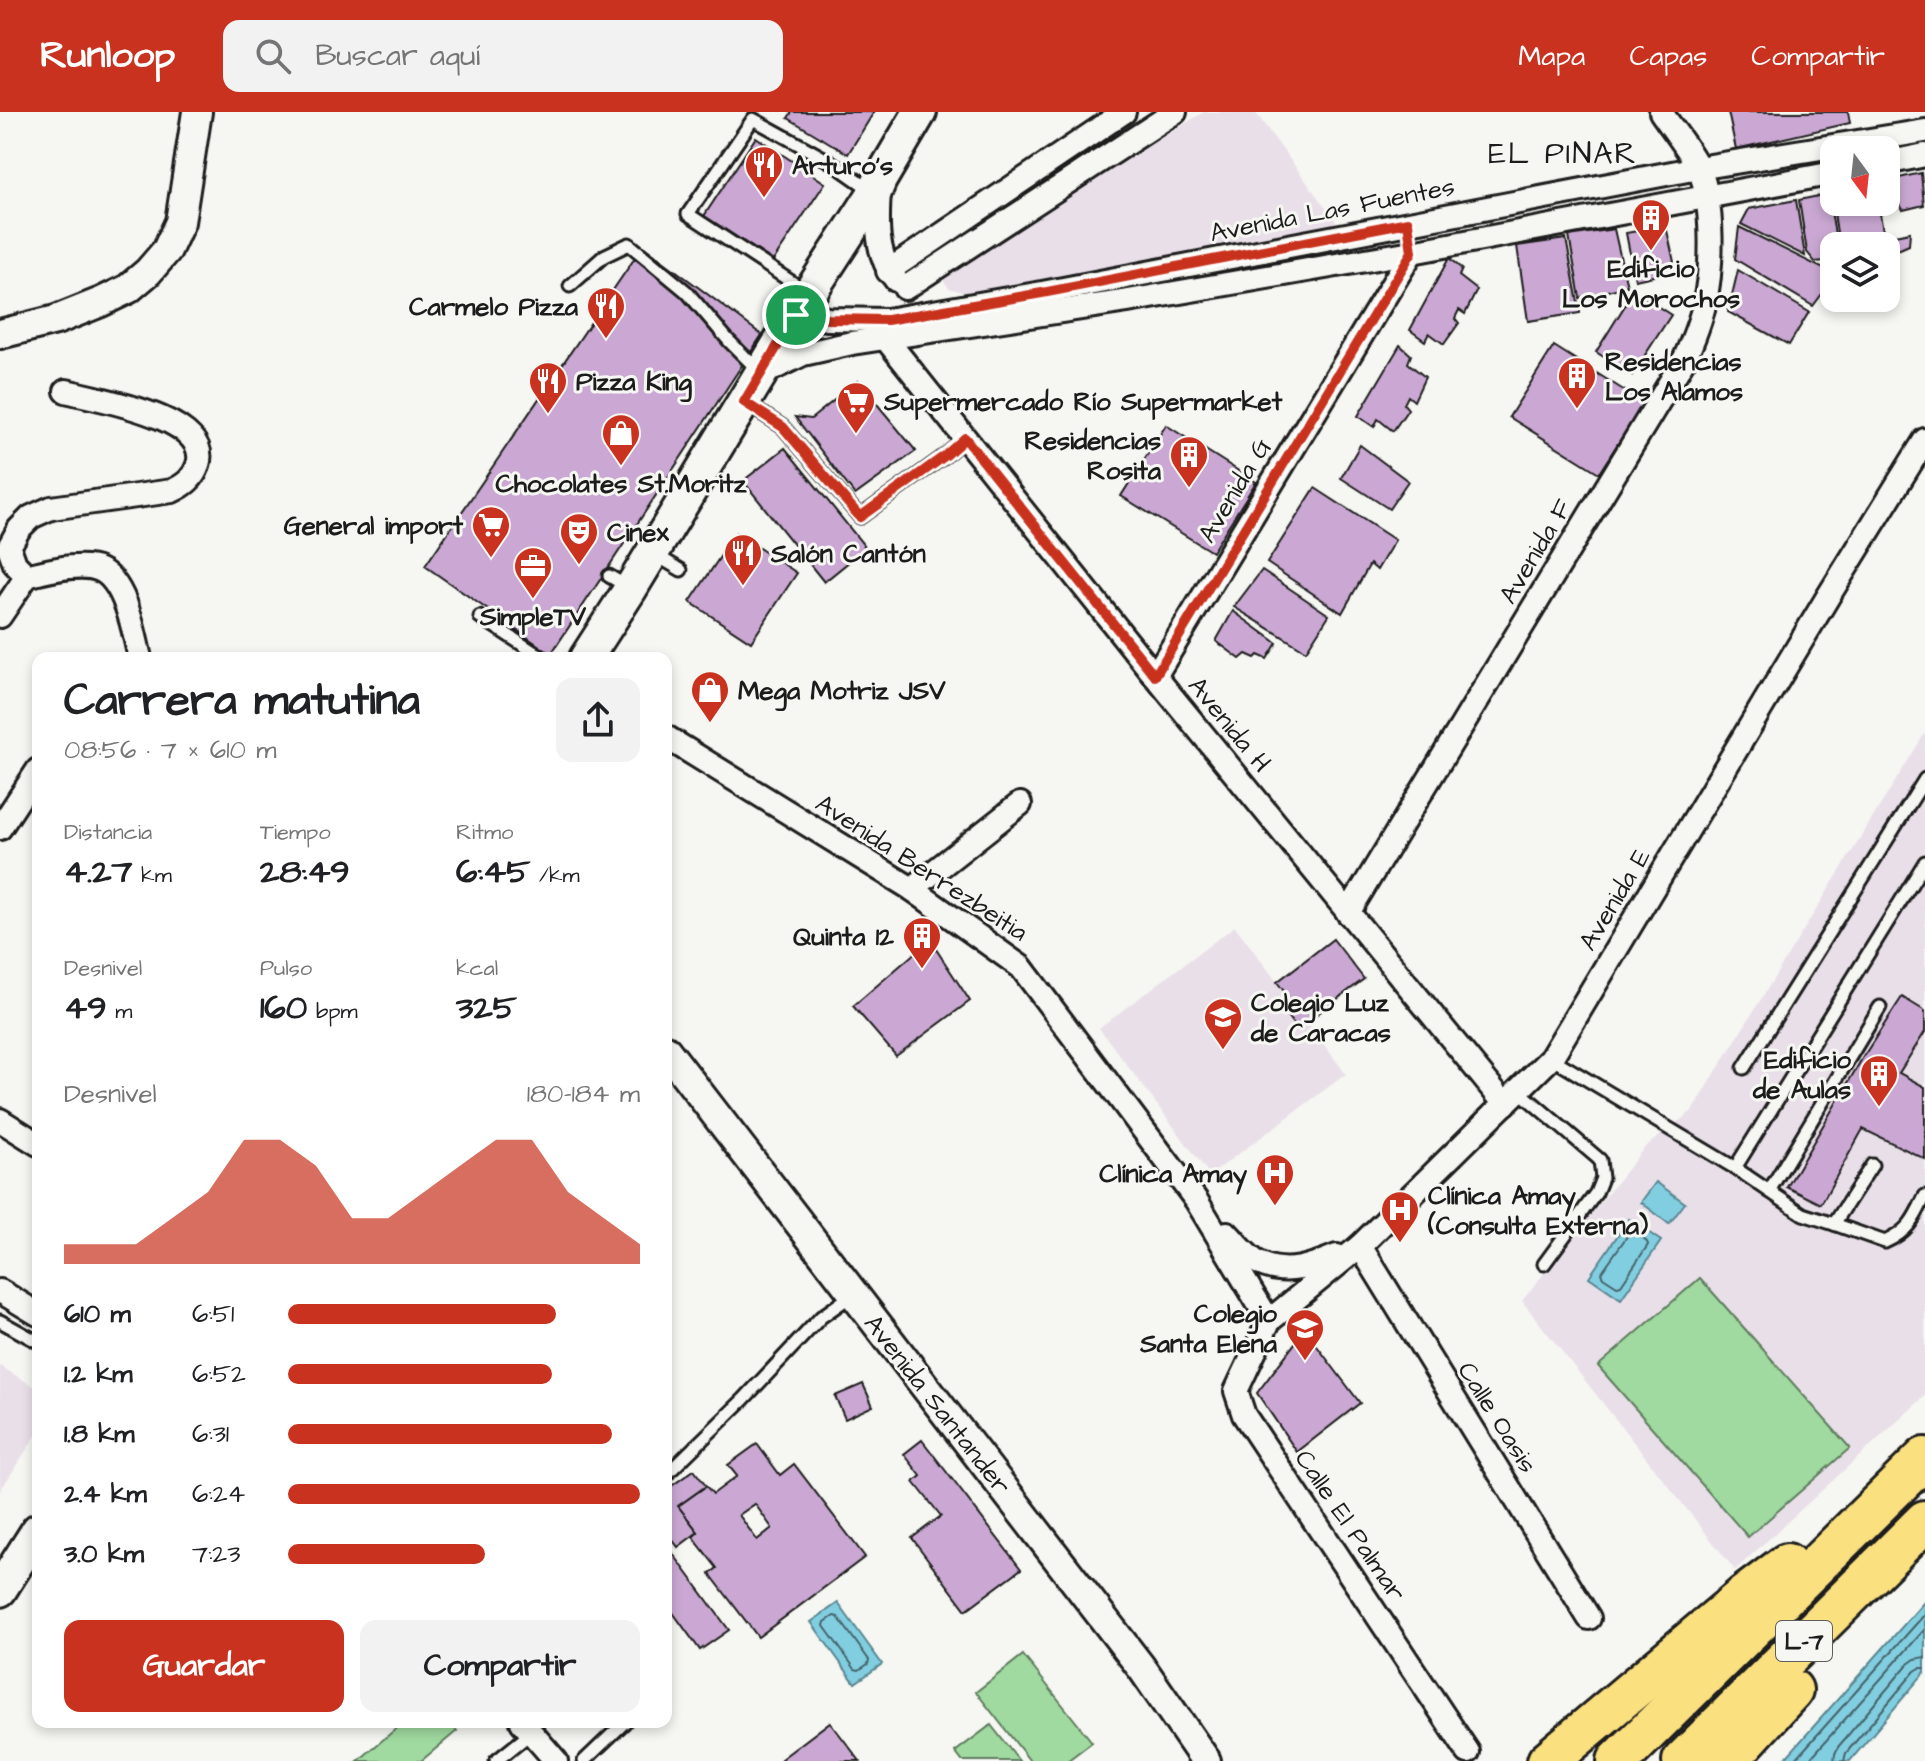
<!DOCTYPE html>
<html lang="es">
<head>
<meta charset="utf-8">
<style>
	:root { --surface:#fff; --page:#f2f2f2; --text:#202124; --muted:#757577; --accent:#c8321e }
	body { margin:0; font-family:"Architects Daughter",sans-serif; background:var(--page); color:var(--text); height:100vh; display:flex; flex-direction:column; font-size:30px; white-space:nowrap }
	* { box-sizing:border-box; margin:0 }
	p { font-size:26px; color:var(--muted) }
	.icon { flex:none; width:44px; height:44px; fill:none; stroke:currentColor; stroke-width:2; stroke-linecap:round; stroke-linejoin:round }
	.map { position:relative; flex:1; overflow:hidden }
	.panel { position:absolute; left:32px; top:540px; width:640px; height:1076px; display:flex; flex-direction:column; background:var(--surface); border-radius:16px; box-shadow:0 4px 12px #0003 }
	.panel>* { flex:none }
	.needle { width:52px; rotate:165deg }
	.fabs { position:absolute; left:1820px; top:24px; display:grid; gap:16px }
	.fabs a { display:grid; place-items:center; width:80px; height:80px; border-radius:16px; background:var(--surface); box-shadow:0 4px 12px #0003; font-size:40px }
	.pin { position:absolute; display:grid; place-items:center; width:68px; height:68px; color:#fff; margin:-34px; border:4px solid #fff; border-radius:50%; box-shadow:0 2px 8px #0007 }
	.round { display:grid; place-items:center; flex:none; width:84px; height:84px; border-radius:16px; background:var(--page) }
	.summary { display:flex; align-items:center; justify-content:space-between; height:136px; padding:0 32px }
	h1 { font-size:44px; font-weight:700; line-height:60px }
	.stats { display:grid; grid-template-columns:repeat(3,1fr); gap:12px; height:136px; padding:8px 32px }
	.stats div { display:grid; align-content:center }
	.stats b { font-size:34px; font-weight:700 }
	.stats small { font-size:22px; font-weight:400 }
	.stats p { font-size:22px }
	.chart { height:224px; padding:16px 32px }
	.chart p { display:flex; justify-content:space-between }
	.chart svg { width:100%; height:144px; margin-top:8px; fill:var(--accent); opacity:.7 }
	.cta { display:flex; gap:16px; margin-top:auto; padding:16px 32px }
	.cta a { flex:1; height:92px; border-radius:16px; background:var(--accent); color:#fff; font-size:32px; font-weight:700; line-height:92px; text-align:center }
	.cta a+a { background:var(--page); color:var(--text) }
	ul { padding:0 32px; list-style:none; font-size:26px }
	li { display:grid; grid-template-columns:128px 96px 1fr; align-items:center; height:60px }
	li i { height:20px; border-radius:10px; background:var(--accent) }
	header { display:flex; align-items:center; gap:48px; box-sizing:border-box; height:112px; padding:0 40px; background:var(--accent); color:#fff }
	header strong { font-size:38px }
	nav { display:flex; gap:44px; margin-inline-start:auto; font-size:28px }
	.search { width:560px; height:72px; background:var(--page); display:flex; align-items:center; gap:20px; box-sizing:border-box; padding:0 28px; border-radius:16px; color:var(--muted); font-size:30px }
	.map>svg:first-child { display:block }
	.built { fill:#e9dfe9 }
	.green { fill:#a0daa0; stroke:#5e7b5e; stroke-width:2 }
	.water { fill:#82cee1; stroke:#598792; stroke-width:2 }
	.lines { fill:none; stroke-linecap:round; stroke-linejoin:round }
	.shore { stroke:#45636b; stroke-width:2 }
	.building { fill:#caa8d3; stroke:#1c1c1c; stroke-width:2; fill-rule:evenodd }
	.service-casing { stroke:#1c1c1c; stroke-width:17 }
	.minor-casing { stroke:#1c1c1c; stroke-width:28 }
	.tertiary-casing { stroke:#1c1c1c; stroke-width:34 }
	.secondary-casing { stroke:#1c1c1c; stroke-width:38 }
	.motorway-casing { stroke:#1c1c1c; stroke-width:46 }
	.service { stroke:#f6f6f2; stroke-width:11 }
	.minor { stroke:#f6f6f2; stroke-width:22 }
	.tertiary { stroke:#f6f6f2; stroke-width:28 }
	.secondary { stroke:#f6f6f2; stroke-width:32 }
	.motorway { stroke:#fbe080; stroke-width:40 }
	.route-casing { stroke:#fff; stroke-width:16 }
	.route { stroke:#c8321e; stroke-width:10 }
	.labels { text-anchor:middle; stroke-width:6; stroke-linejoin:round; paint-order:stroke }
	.shield { fill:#f6f6f2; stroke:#5d5d5c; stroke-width:2 }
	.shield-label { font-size:24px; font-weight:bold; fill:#1c1c1c }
	.poi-label { font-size:26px; font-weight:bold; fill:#1c1c1c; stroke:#f6f6f2; text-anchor:start }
	.street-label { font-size:26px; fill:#1c1c1c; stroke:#f6f6f2 }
	.quarter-label { font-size:30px; letter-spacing:2px; fill:#1c1c1c; stroke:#f6f6f2 }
</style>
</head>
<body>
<header>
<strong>Runloop</strong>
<div class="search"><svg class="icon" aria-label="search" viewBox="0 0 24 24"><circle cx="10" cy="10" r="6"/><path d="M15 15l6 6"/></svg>Buscar aquí</div>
<nav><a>Mapa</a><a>Capas</a><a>Compartir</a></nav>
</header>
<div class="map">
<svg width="1925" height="1649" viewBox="0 0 1925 1649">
	<rect width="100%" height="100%" fill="#f6f6f2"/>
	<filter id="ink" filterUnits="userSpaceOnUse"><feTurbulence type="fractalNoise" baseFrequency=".0125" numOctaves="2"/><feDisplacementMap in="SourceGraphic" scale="16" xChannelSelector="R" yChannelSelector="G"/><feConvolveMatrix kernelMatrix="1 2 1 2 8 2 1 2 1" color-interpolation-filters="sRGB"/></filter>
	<g filter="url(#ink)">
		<g class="built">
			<path d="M1204,0H1255L1342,118L972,183L949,176L941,165L1049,95Z"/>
			<path d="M1925,621V1284L1735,1458L1522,1189L1645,1035L1692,999Z"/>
			<path d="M1235,814L1346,962L1210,1063L1099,916Z"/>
			<path d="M0,1254L38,1277V1320L0,1379Z"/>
		</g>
		<g class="green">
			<path d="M1700,1166L1850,1336L1748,1425L1598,1254Z"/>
			<path d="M1023,1543L1092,1630L1067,1649H1030L976,1580Z"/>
			<path d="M404,1610H449L457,1619L421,1649H358Z"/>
			<path d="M991,1613L1019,1649H962L955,1640Z"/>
		</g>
		<g class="water">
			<path d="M1656,1070L1685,1091L1669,1112L1641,1090Z"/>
			<path d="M1629,1107L1661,1129L1621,1187L1589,1165Z"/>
			<path d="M1925,1489V1560L1850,1649H1783Z"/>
			<path d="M838,1491L882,1552L855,1571L811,1510Z"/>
		</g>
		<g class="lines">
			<g class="shore">
				<path d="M1630,1120C1636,1120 1647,1127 1648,1133L1621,1173L1617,1174L1603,1165L1601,1161Z"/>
				<path d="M834,1504L838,1505L869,1548L868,1552L859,1558L855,1557L824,1514L825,1510Z"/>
				<path d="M1794,1649L1925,1502"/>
				<path d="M1808,1649L1925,1517"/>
				<path d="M1834,1649L1835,1642L1838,1635L1908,1552L1915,1547L1925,1545"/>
				<path d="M1844,1649L1846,1641L1915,1559L1920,1556H1925"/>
			</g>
		</g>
		<g class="building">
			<path d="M792,0H874L848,42L788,6Z"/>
			<path d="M1728,0H1848L1850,11L1736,37Z"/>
			<path d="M756,25L825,71L773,149L704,104Z"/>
			<path d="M1921,61L1924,93L1903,98L1900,92L1891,94L1887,85H1886V69Z"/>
			<path d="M1834,80V90H1878L1884,125L1910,120L1909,133L1900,137L1886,140V134H1839L1831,81Z"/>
			<path d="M1828,82L1837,134H1834V148L1815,150L1807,140L1799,88Z"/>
			<path d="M1796,88L1805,144L1741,112L1749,97Z"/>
			<path d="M1666,114L1676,159L1635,168L1626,121Z"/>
			<path d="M1739,115L1834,162V166L1813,194L1735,147Z"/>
			<path d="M1614,117L1627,174L1580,186L1569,124Z"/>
			<path d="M1566,127L1580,201L1528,209L1517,134Z"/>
			<path d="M643,134L762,223L551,542L425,454Z"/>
			<path d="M1449,146L1462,157L1459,164L1477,178L1465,202L1459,198L1455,206L1459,211L1444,232L1429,221L1425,229L1410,218Z"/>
			<path d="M1738,158L1809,200L1789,233L1728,200Z"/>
			<path d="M1634,179L1671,203L1632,263L1596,240Z"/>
			<path d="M1400,233L1411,243L1408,251L1425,265L1414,289L1408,284L1404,292L1408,297L1393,319L1378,307L1374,315L1358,304Z"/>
			<path d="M1554,234L1644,291L1599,361L1509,305Z"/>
			<path d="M858,269L916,339L855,383L795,305L811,307Z"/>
			<path d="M1166,313L1256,370L1212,440L1121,384Z"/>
			<path d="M1360,333L1408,369L1389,397L1341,366Z"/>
			<path d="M785,336L866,436L824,470L743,369Z"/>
			<path d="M1315,376L1395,428L1377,458L1370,452L1342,501L1267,451Z"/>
			<path d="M736,421L797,461L751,530L690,490Z"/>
			<path d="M1262,458L1329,503L1306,539L1234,495Z"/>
			<path d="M1233,499L1277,531L1267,547L1258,543L1255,546L1246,542L1240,547L1216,529Z"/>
			<path d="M1333,827L1364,867L1297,917L1277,891L1287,883L1277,870Z"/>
			<path d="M930,828L970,889L896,944L853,894Z"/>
			<path d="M1902,885L1925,899V920L1899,961L1925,975V1047L1863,1017L1821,1092L1787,1075L1863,945Z"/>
			<path d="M1305,1218L1360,1291L1297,1340L1257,1281Z"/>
			<path d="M863,1272L873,1294L845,1307L835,1284Z"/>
			<path d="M922,1328L1021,1457L966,1498L912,1426L941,1404L914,1370L921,1364L904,1342Z"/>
			<path d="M757,1332L780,1363L794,1352L865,1445L758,1525L710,1462L717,1456L693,1425L698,1420L678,1394L706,1374L713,1382L737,1364L728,1353ZM755,1392L772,1416L757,1428L739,1403Z"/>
			<path d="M694,1358L706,1374L678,1394L698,1420L678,1435L666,1419V1378Z"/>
			<path d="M666,1432L729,1518L700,1538L666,1491Z"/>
			<path d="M830,1610L860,1649H783L781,1647Z"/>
		</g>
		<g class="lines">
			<defs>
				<g id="service">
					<path d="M570,174L604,144L629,132L687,180L729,229L760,260"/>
					<path d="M807,180L688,102L753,7L831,50L871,78"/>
					<path d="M744,290L783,315L860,405L946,343L965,326"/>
					<path d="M654,442L681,458"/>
					<path d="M609,464L630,476"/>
					<path d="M480,505L543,546"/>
					<path d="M1551,946L1735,1056L1925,750"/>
					<path d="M1744,956L1925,667"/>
					<path d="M1519,979L1600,1048L1602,1066L1596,1081L1544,1152"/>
					<path d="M1735,1056L1803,1102L1834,1112L1872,1053"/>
					<path d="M1769,1079L1880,895"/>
					<path d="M1834,1112L1885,1130C1909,1119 1914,1107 1925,1084"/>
					<path d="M0,1209L38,1230"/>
					<path d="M666,1363L744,1287L821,1205L852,1183"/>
					<path d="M496,1649L531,1621"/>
					<path d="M584,1649L625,1610"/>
				</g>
				<g id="minor">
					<path d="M1886,51L1925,43"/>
					<path d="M879,79C877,110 875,143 896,168"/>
					<path d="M888,159L1124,0"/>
					<path d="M905,176L1175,0"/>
					<path d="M796,203L828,207L887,208L1042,181L1698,56L1925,19"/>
					<path d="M886,227L1155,564L1505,992"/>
					<path d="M762,262L803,242L852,231L1128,189L1412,140L1834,61"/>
					<path d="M66,279C96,287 213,305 198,353C194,366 185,373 172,379L51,396L31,405L19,417L9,435L15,452L27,464C45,459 82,450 100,458C126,470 134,521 140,546"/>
					<path d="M0,504L27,464"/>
					<path d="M1155,564L1412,140"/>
					<path d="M666,625L912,777L1021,855L1196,1088L1269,1209"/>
					<path d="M0,716L38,658"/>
					<path d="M912,777L1020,692"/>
					<path d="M1348,801L1685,246C1693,228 1700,211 1704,193C1713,157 1714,91 1699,57C1690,38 1673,18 1661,0"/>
					<path d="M0,1008L38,1032"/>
					<path d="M1227,1121C1237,1131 1247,1146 1261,1152C1286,1164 1313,1154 1337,1144"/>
					<path d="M1360,1134L1589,1506"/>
					<path d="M0,1179L38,1202"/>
					<path d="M522,1610L556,1649"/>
					<path d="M1468,1640L1244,1303L1236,1279L1269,1209L1360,1134L1551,946L1829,483L1925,328"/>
				</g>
				<g id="tertiary">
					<path d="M0,222L56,208L101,190L128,177L148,160L167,138L180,110L197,0"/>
					<path d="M666,938L1144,1559L1206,1649"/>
				</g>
				<g id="secondary">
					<path d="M586,546L631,476L809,182L875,80L880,68L920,0"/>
					<path d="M0,1478L38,1418"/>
				</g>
				<g id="motorway">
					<path d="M1548,1649L1743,1485L1787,1452"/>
					<path d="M1618,1649L1925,1346"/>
					<path d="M1683,1649L1925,1409"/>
					<path d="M1727,1649L1792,1578"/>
				</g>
			</defs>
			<use href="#service" class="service-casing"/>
			<use href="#minor" class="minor-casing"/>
			<use href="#tertiary" class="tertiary-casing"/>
			<use href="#secondary" class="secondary-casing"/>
			<use href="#motorway" class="motorway-casing"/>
			<use href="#service" class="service"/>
			<use href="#minor" class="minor"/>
			<use href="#tertiary" class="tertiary"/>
			<use href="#secondary" class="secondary"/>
			<use href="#motorway" class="motorway"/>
		</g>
	</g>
	<g class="lines" filter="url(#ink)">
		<defs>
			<path id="route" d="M1408,110L1412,140L1155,564L965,326L946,343L860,405L783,315L744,290L796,203L828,207L887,208L1042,181Z"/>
		</defs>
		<use href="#route" class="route-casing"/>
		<use href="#route" class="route"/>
	</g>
	<defs>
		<symbol id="restaurant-pin" viewBox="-11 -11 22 30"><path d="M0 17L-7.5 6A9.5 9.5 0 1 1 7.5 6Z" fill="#c8321e" stroke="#f6f6f2"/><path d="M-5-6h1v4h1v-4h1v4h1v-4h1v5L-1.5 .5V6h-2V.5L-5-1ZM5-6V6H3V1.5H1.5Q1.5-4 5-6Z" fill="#fff"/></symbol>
		<symbol id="building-pin" viewBox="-11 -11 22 30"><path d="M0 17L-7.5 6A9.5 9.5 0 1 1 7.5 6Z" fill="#c8321e" stroke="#f6f6f2"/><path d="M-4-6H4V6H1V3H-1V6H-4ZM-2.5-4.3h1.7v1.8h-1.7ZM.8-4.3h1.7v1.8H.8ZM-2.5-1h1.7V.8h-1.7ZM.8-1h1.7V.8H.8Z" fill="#fff"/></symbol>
		<symbol id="supermarket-pin" viewBox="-11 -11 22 30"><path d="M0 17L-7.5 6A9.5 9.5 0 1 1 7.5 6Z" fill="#c8321e" stroke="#f6f6f2"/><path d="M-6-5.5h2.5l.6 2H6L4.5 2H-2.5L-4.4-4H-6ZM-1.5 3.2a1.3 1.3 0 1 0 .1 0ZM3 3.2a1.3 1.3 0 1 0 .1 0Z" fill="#fff"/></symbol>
		<symbol id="shop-pin" viewBox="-11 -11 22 30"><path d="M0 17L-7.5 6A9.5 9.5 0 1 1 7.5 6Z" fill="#c8321e" stroke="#f6f6f2"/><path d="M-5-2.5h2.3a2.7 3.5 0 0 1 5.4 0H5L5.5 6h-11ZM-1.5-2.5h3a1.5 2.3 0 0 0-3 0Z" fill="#fff"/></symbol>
		<symbol id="theatre-pin" viewBox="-11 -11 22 30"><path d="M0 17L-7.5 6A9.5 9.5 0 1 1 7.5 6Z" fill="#c8321e" stroke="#f6f6f2"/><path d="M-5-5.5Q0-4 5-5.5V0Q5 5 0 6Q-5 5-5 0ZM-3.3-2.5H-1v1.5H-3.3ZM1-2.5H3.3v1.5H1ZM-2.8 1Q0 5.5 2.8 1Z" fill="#fff"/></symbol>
		<symbol id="office-pin" viewBox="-11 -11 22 30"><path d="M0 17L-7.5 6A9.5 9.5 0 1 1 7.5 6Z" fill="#c8321e" stroke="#f6f6f2"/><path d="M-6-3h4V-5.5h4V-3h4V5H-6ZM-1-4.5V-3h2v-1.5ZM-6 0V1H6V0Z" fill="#fff"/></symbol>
		<symbol id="school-pin" viewBox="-11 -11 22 30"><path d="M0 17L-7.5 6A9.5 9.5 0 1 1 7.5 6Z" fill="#c8321e" stroke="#f6f6f2"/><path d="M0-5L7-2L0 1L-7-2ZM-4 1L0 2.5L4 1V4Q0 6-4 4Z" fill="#fff"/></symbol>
		<symbol id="hospital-pin" viewBox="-11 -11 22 30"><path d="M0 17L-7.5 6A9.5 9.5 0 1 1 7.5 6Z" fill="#c8321e" stroke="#f6f6f2"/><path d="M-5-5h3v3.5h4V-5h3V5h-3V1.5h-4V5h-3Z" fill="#fff"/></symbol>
	</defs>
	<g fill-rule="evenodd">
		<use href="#restaurant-pin" x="742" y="31" width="44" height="60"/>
		<use href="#building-pin" x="1629" y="84" width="44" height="60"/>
		<use href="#restaurant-pin" x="584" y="172" width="44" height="60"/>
		<use href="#building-pin" x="1555" y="242" width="44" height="60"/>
		<use href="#restaurant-pin" x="526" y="247" width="44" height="60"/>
		<use href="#supermarket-pin" x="834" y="267" width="44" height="60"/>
		<use href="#shop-pin" x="599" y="299" width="44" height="60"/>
		<use href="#building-pin" x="1167" y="321" width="44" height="60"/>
		<use href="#supermarket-pin" x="469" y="391" width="44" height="60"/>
		<use href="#theatre-pin" x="557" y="398" width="44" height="60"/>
		<use href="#restaurant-pin" x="721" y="419" width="44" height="60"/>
		<use href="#office-pin" x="511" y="432" width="44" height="60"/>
		<use href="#shop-pin" x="688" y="556" width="44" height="60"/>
		<use href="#building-pin" x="900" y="802" width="44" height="60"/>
		<use href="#school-pin" x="1201" y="883" width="44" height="60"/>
		<use href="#building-pin" x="1857" y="940" width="44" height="60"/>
		<use href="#hospital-pin" x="1253" y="1039" width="44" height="60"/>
		<use href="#hospital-pin" x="1378" y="1076" width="44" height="60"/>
		<use href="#school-pin" x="1283" y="1194" width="44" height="60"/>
	</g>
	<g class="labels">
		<rect class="shield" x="1776" y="1509" width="56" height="40" rx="6"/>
		<g class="shield-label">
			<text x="1804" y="1537">L-7</text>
		</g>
		<g class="poi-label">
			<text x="792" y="62">Arturo's</text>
			<text x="1651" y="165" text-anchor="middle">Edificio<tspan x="1651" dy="30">Los Morochos</tspan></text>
			<text x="578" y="203" text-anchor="end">Carmelo Pizza</text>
			<text x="1605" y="258">Residencias<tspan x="1605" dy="30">Los Alamos</tspan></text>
			<text x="576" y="278">Pizza King</text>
			<text x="884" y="298">Supermercado Río Supermarket</text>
			<text x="1161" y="337" text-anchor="end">Residencias<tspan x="1161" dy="30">Rosita</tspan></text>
			<text x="621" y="380" text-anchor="middle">Chocolates St.Moritz</text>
			<text x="463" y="422" text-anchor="end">General import</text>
			<text x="607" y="429">Cinex</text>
			<text x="771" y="450">Salón Cantón</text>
			<text x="533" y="513" text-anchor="middle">SimpleTV</text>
			<text x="738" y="587">Mega Motriz JSV</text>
			<text x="894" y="833" text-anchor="end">Quinta 12</text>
			<text x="1251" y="899">Colegio Luz<tspan x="1251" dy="30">de Caracas</tspan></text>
			<text x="1851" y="956" text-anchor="end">Edificio<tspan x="1851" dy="30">de Aulas</tspan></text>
			<text x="1247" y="1070" text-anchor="end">Clínica Amay</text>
			<text x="1428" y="1092">Clínica Amay<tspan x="1428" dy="30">(Consulta Externa)</tspan></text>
			<text x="1277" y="1210" text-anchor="end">Colegio<tspan x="1277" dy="30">Santa Elena</tspan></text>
		</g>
		<g class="street-label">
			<text transform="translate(1332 97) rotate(-11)" y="9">Avenida Las Fuentes</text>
			<text transform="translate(1234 378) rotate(-59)" y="9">Avenida G</text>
			<text transform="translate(1535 439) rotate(-59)" y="9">Avenida F</text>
			<text transform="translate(1230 612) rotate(51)" y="9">Avenida H</text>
			<text transform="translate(922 755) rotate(33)" y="9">Avenida Berrezbeitia</text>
			<text transform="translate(1614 787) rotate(-59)" y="9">Avenida E</text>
			<text transform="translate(938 1292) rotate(52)" y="9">Avenida Santander</text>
			<text transform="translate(1498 1305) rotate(58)" y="9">Calle Oasis</text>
			<text transform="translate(1351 1413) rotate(56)" y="9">Calle El Palmar</text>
		</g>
		<g class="quarter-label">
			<text x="1563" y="51">EL PINAR</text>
		</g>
	</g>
</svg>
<div class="fabs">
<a><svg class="needle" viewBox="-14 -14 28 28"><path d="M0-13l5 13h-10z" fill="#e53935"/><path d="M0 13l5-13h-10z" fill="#757577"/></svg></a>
<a><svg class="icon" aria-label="layers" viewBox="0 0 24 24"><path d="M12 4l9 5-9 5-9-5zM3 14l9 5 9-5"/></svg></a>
</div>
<div class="pin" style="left:796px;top:203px;background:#1e9e55"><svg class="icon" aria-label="arrive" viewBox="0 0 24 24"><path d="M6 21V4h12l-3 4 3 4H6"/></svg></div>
<section class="panel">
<div class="summary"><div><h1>Carrera matutina</h1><p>08:56 · 7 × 610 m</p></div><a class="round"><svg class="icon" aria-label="share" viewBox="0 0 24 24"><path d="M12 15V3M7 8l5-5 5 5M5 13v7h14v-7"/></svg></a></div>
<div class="stats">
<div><p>Distancia</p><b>4.27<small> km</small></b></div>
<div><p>Tiempo</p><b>28:49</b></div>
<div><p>Ritmo</p><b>6:45<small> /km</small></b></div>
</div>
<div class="stats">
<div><p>Desnivel</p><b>49<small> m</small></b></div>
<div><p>Pulso</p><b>160<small> bpm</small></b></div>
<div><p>kcal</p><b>325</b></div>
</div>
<div class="chart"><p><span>Desnivel</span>180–184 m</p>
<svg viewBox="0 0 160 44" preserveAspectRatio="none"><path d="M0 44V38L10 38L20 38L30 30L40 22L50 6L60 6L70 14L80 30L90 30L100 22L110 14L120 6L130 6L140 22L150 30L160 38V44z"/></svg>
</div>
<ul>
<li><b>610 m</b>6:51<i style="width:76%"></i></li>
<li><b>1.2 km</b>6:52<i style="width:75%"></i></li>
<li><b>1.8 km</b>6:31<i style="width:92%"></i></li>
<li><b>2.4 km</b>6:24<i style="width:100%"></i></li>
<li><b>3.0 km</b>7:23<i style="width:56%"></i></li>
</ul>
<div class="cta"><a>Guardar</a><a>Compartir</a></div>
</section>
</div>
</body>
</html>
